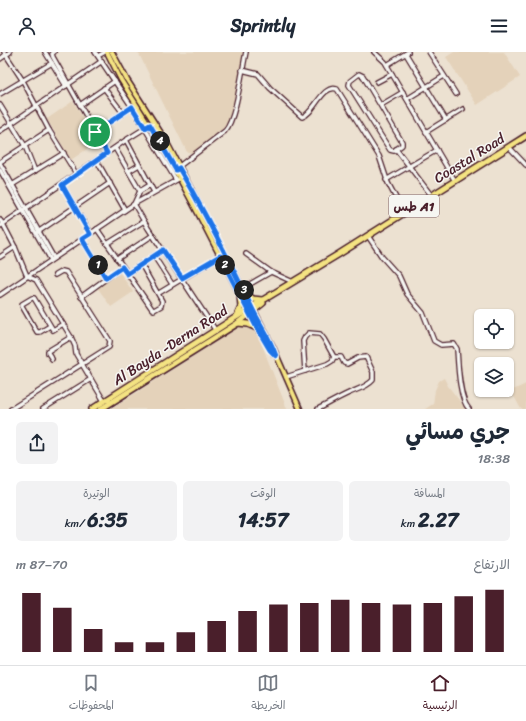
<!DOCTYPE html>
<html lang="ar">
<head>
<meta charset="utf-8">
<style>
	:root { --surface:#fff; --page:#f2f2f3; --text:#1f2937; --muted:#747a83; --line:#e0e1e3; --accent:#4a1f2b }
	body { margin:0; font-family:Sriracha,"Playpen Sans Arabic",sans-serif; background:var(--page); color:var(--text); direction:rtl; height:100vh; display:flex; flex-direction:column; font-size:15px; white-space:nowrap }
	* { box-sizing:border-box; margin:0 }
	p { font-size:13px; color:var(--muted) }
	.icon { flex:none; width:22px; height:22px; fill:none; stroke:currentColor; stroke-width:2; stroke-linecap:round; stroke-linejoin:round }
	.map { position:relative; height:357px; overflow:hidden; direction:ltr }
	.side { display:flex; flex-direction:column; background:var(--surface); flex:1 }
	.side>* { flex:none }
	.buttons { position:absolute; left:474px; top:257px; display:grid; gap:8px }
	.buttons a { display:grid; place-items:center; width:40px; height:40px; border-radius:6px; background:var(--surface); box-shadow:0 1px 3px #0004; font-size:20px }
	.pin { position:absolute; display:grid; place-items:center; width:34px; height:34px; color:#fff; margin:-17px; border:2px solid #fff; border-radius:50%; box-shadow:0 1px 4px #0007 }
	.km { position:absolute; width:20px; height:20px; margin:-10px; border-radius:50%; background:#222; color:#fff; font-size:11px; line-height:20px; text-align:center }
	.round { display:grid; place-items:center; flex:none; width:42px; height:42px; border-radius:6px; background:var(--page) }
	.headline { display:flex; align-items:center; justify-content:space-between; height:68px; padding:0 16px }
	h1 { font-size:22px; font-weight:700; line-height:30px }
	.metrics { display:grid; grid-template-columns:repeat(3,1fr); gap:6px; height:68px; padding:4px 16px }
	.metrics div { display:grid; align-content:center; border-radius:6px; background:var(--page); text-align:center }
	.metrics b { font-size:20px; font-weight:700 }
	.metrics small { font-size:11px; font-weight:400 }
	.metrics p { font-size:11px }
	.chart { height:112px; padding:8px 16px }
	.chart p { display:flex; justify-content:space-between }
	.chart svg { width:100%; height:72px; margin-top:4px; stroke:var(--accent); stroke-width:6 }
	header { display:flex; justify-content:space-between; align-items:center; height:52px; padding:0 16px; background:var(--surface); font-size:18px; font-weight:700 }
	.tabs { display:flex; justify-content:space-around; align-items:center; height:56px; border-top:1px solid var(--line); background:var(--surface); font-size:11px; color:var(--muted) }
	.tabs a { display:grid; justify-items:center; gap:2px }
	.tabs .active { color:var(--accent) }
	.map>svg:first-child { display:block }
	.built { fill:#e4d2ba }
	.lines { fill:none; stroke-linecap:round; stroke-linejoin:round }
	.minor-casing { stroke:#4a1f2b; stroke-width:6 }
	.major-casing { stroke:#4a1f2b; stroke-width:7 }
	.highway-casing { stroke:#4a1f2b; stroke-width:8 }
	.minor { stroke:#f6f6f2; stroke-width:3.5 }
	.major { stroke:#f4e382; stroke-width:4 }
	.highway { stroke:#f4e382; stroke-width:5 }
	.route-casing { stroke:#fff; stroke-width:8 }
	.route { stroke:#1a73e8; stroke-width:5 }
	.labels { text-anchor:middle; stroke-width:3; stroke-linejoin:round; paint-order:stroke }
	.shield { fill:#f6f6f2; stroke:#7e6067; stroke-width:1 }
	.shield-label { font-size:13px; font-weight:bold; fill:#4a1f2b }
	.street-label { font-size:14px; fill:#4a1f2b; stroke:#f6f6f2 }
</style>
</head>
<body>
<header><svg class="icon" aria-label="menu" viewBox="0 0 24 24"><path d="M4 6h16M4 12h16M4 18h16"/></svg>Sprintly<svg class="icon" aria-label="person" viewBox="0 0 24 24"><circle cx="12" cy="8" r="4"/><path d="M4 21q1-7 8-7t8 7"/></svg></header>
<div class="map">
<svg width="526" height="357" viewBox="0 0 526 357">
	<rect width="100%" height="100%" fill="#ece1d1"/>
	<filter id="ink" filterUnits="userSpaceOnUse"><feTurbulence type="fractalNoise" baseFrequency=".025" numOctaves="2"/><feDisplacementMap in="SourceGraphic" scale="8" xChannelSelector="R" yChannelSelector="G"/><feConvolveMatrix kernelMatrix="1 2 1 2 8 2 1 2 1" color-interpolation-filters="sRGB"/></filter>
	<g filter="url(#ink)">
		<g class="built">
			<path d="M138,0H244L229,73L227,76L196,101L187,100Z"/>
			<path d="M454,0H504L520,25L477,53L446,5Z"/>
			<path d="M73,49L97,90L71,108L47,67Z"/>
			<path d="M119,220L133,240L111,255L97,235Z"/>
			<path d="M245,274L256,278L287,357H111L239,275Z"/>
			<path d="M444,326L448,334L466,357H425L433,352L435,338L439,329Z"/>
			<path d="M526,332V357H521L511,339Z"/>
		</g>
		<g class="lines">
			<defs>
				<g id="minor">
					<path d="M4,0L23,29L49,78L77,123"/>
					<path d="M45,0L66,34"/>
					<path d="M54,0L52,2L53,5L107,101"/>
					<path d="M95,0L132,55L176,128"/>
					<path d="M374,0L385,10L455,129"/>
					<path d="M429,0L456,42"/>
					<path d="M406,2L446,68"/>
					<path d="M98,4L105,0"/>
					<path d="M0,7L10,0"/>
					<path d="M387,13L408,0"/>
					<path d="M242,18L258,22L270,36L302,65C314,62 322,32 337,37L379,104L388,131L404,161"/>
					<path d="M359,22L363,24L402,90V93L394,99L390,98L349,33L350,29Z"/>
					<path d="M377,30L392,22"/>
					<path d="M104,36L123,61"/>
					<path d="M0,42L52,11"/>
					<path d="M407,47L444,24"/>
					<path d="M0,53L25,94L35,119"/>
					<path d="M80,53L115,29"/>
					<path d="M381,53L403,40"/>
					<path d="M0,79L102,9"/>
					<path d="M95,80L132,55"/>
					<path d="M426,80L463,57"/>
					<path d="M126,88L154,140"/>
					<path d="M509,95L526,113"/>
					<path d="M115,96L140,139"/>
					<path d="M396,97L431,143"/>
					<path d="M97,109L125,158"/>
					<path d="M0,110L49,78"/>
					<path d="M0,111L54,206"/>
					<path d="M0,118L51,208"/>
					<path d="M176,118L182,112L225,79C236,68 242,18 246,0"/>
					<path d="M129,119L139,113"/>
					<path d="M386,128L437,98"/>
					<path d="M12,133L64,101"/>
					<path d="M62,133L90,181"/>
					<path d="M150,133L140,139L134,152L148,176L216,279"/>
					<path d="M0,168L3,172L126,88L150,73"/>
					<path d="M0,174L3,172L15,195L27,224L36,228L71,285L75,294L76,302L104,349"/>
					<path d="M97,177L152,257L154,258L161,254L162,249L141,212"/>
					<path d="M38,180L110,131"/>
					<path d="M368,184L382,205L399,224L407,242L423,261L434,289L441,293L454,292L457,297C458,312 459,347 469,357"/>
					<path d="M82,187L106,226"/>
					<path d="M107,192L144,169"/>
					<path d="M154,204L172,232"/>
					<path d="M0,205L15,195"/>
					<path d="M117,207L153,183"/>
					<path d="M271,220L293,230"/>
					<path d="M127,222L163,198"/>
					<path d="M243,236L271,220L246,202"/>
					<path d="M159,241L220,204"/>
					<path d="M0,243L134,152L182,125"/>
					<path d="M81,245L122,215"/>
					<path d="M50,274L40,280H37L22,254V252L32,246H34L53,278L63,272"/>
					<path d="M52,307L48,301V299L71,285"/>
					<path d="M305,319L303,289L305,285L309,281L320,282L324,287L334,305"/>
					<path d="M286,325L327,312L332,309L334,305H341L344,311L347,312L358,306L366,305L373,320V328C367,335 358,337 349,341C338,346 328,352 318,357"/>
					<path d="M11,357L109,295L110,289L66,220L62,219L55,223"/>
					<path d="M43,357L91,327"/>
				</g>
				<g id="major">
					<path d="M107,0L121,28L164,97L198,161L257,276L274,302"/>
					<path d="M112,0L127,28L166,89L272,293L300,357"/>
				</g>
				<g id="highway">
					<path d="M245,241L253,247L262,248"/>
					<path d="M237,264L241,255L240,243"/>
					<path d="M238,271L248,272L257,276"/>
					<path d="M92,357L263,248L339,202L526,84"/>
					<path d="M101,357L238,271L263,251"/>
				</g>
			</defs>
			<use href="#minor" class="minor-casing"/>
			<use href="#major" class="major-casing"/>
			<use href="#highway" class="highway-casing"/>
			<use href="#minor" class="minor"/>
			<use href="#major" class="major"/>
			<use href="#highway" class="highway"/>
		</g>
	</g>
	<g class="lines" filter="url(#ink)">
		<defs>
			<path id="route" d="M132,55L145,76L150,73L176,118L179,116C205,161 229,208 251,254C259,271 270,286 276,304L270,298L257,276L220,204L182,226L163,198L127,222L122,215L106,226L82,187L90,182L62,133L107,101L95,80Z"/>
		</defs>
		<use href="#route" class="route-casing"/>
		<use href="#route" class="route"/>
	</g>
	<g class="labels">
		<rect class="shield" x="389" y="143" width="50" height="22" rx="3"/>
		<g class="shield-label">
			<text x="414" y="159">طس A1</text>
		</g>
		<g class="street-label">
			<text transform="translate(469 106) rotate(-32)" y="5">Coastal Road</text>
			<text transform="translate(170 293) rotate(-33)" y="5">Al Bayda -Derna Road</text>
		</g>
	</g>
</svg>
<div class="buttons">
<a><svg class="icon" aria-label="locate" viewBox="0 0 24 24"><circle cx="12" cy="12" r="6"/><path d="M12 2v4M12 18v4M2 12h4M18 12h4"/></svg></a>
<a><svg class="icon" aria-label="layers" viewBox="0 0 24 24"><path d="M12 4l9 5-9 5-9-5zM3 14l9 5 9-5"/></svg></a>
</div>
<div class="pin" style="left:95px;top:80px;background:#1e9e55"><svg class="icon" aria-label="arrive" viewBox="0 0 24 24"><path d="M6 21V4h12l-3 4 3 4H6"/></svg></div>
<b class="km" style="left:98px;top:213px">1</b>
<b class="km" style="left:225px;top:213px">2</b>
<b class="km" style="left:244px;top:238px">3</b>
<b class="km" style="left:160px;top:89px">4</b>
</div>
<section class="side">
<div class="headline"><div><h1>جري مسائي</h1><p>18:38</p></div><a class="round"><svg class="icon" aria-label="share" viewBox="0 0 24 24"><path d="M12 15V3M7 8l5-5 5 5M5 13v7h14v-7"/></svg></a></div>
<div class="metrics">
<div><p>المسافة</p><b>2.27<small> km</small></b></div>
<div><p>الوقت</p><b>14:57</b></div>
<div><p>الوتيرة</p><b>6:35<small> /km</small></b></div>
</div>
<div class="chart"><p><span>الارتفاع</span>70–87 m</p>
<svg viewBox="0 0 160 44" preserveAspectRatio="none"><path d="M5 44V8M15 44V17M25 44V30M35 44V38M45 44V38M55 44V32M65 44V25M75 44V19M85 44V15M95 44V14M105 44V12M115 44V14M125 44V15M135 44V14M145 44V10M155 44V6"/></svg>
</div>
</section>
<nav class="tabs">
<a class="active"><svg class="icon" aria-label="home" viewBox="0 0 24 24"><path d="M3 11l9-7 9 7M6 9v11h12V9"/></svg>الرئيسية</a>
<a><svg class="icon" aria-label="map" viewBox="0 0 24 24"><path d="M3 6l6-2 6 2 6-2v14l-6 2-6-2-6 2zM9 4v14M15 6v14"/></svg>الخريطة</a>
<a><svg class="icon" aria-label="saved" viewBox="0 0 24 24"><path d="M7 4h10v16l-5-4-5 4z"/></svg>المحفوظات</a>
</nav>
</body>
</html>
